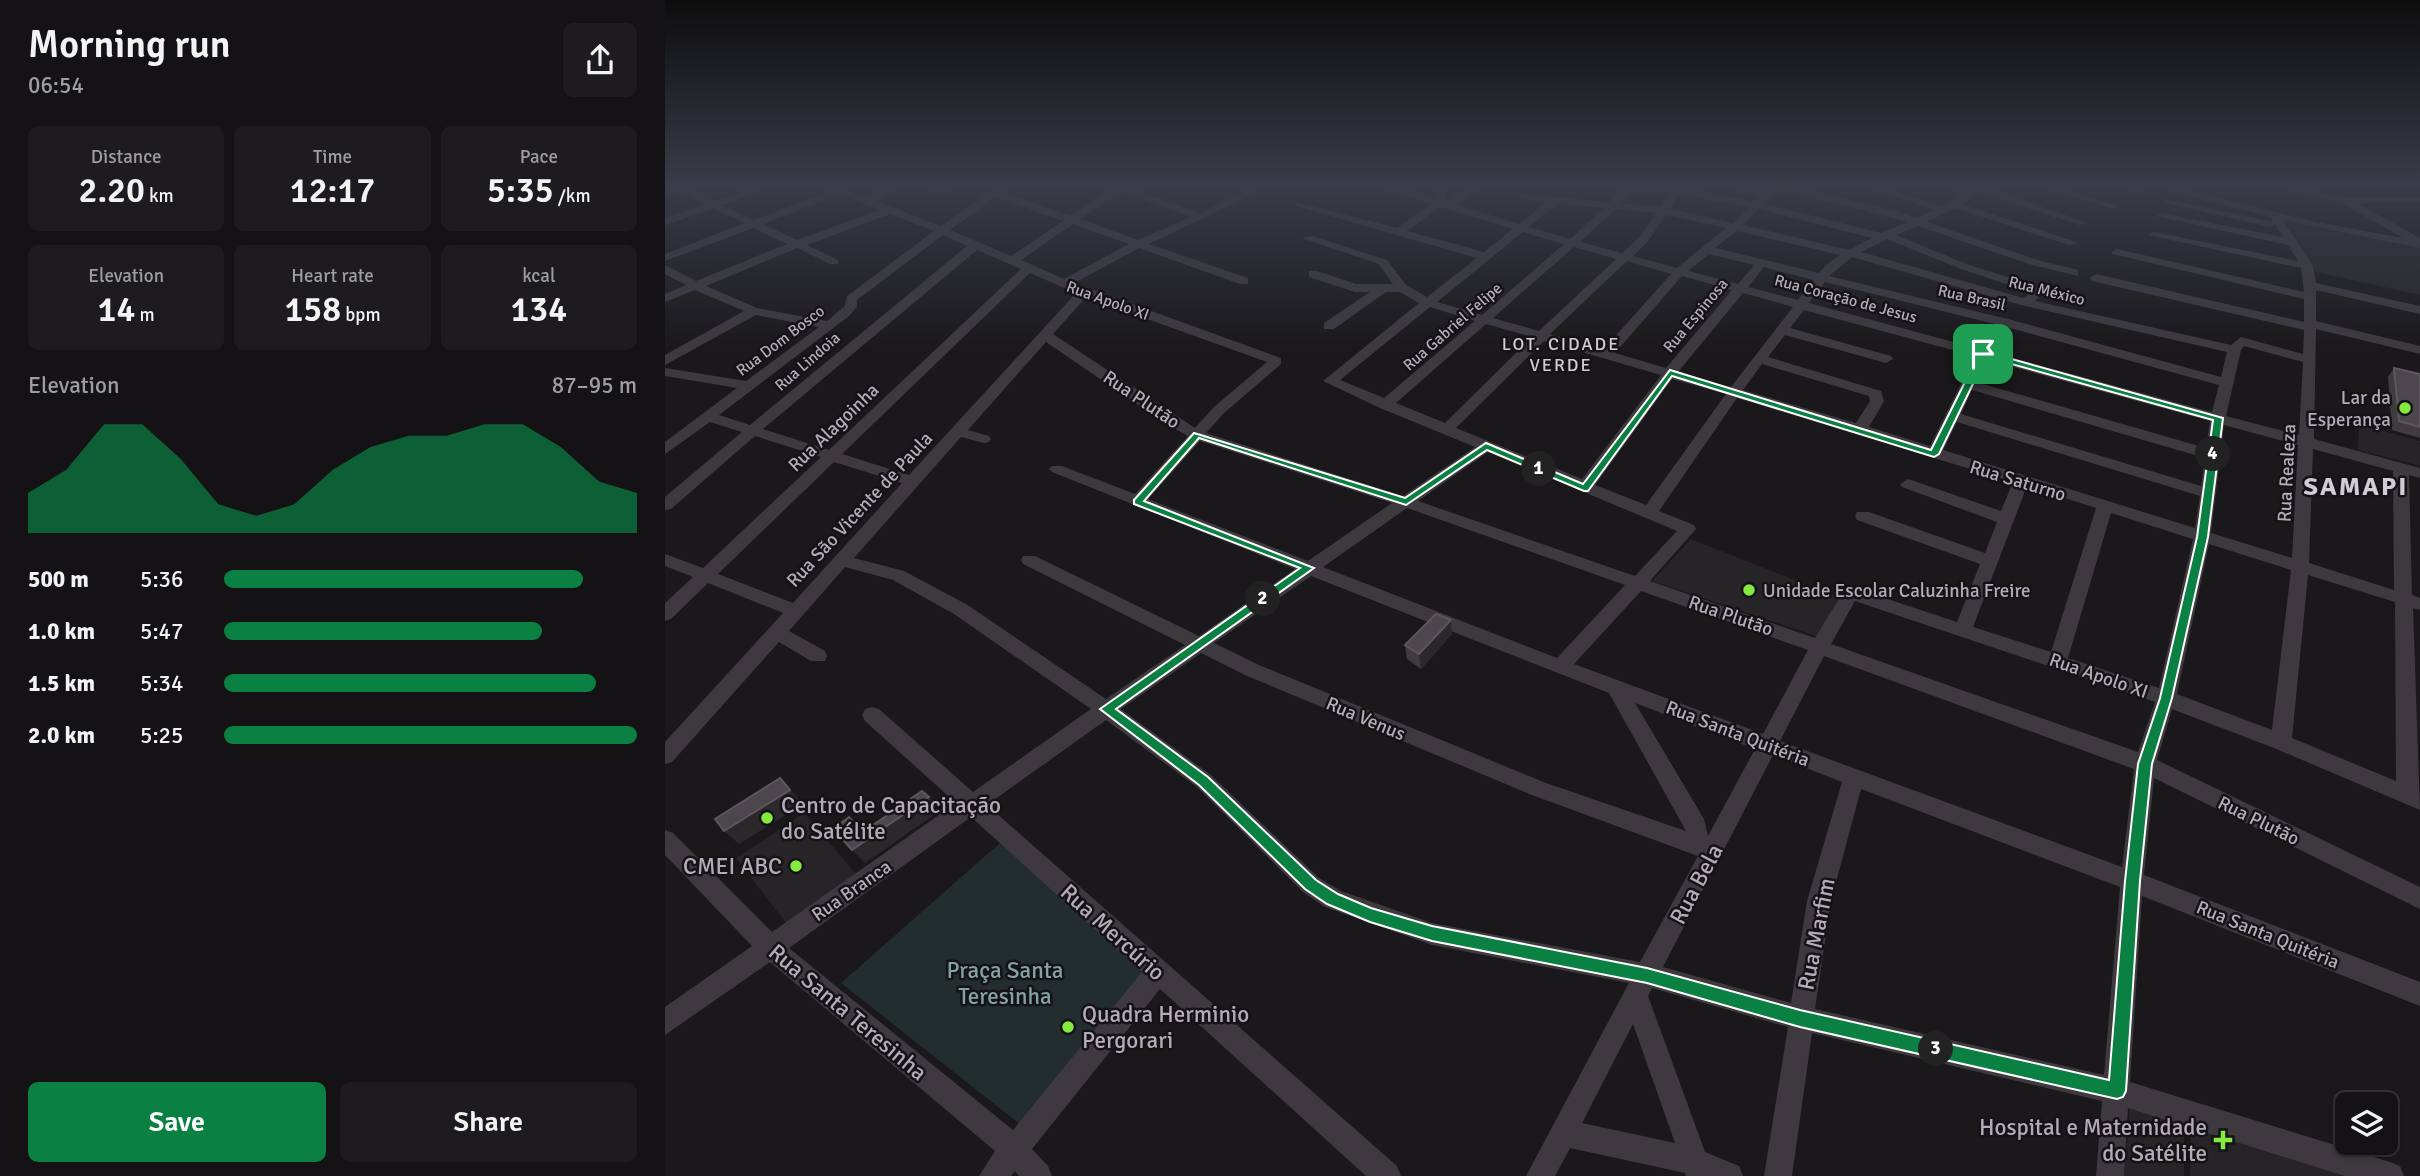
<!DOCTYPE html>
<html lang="en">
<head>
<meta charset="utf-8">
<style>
	:root { --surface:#141214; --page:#1d1b1d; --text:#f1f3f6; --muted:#9d9ea0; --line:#333234; --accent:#0b8043 }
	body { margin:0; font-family:Signika,sans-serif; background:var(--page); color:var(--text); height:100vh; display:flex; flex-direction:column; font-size:26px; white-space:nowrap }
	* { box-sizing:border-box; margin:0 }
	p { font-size:23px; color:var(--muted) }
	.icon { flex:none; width:38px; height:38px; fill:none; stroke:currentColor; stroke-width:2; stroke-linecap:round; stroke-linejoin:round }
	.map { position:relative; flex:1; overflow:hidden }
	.sheet { display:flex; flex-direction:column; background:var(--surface); width:665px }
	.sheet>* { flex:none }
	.tools { position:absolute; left:1670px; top:1092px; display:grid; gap:14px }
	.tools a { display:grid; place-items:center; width:63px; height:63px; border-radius:10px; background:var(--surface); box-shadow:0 2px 5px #0004,0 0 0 2px var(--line); font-size:35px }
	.pin { position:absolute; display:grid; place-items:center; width:60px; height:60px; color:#fff; margin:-30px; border-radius:14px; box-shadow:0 4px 10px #0006 }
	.km { position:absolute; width:35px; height:35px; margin:-18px; border-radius:50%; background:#222; color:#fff; font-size:19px; line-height:35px; text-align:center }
	.round { display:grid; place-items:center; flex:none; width:74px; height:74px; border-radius:10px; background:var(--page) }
	.head { display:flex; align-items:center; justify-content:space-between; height:119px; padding:0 28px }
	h1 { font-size:38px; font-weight:600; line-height:52px }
	.stats { display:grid; grid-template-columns:repeat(3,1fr); gap:10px; height:119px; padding:7px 28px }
	.stats div { display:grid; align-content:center; border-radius:10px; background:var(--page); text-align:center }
	.stats b { font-size:35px; font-weight:600 }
	.stats small { font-size:19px; font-weight:400 }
	.stats p { font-size:19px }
	.chart { height:196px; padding:14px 28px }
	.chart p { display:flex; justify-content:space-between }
	.chart svg { width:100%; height:126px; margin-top:7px; fill:var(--accent); opacity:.7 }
	.primary-button { display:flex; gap:14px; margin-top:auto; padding:14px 28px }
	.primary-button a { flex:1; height:80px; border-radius:10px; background:var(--accent); color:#fff; font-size:28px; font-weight:600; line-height:80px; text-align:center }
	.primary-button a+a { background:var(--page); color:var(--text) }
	ul { padding:0 28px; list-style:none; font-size:23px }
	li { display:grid; grid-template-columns:112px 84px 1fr; align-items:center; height:52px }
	li i { height:18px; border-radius:9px; background:var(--accent) }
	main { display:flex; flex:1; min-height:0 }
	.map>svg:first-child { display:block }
	.built { fill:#272427 }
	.green { fill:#242d2d }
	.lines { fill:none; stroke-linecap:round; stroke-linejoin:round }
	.minor { fill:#3e393f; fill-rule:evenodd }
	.major { fill:#5c555e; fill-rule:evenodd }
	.wall { fill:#3f3b3f }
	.shaded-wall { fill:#2b282b }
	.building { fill:#4b474c; stroke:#5c575d; stroke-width:2 }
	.route { fill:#0b8043; stroke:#fff; stroke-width:2; fill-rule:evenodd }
	.poi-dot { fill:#84ea40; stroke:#151315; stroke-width:2.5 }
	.labels { text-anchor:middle; stroke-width:5; stroke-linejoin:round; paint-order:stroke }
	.far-street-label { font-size:16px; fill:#b4abb9; stroke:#151315 }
	.far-neighbourhood-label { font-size:18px; letter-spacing:2px; fill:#d2ccd5; stroke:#151315 }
	.poi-label { font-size:19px; fill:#b4abb9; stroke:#151315; text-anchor:end }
	.street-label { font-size:19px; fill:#b4abb9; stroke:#151315 }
	.near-poi-label { font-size:23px; fill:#b4abb9; stroke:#151315; text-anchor:start }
	.near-street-label { font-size:23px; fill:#b4abb9; stroke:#151315 }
	.near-park-label { font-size:23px; fill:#83a3a3; stroke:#151315 }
	.district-label { font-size:26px; font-weight:bold; letter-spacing:2px; fill:#d2ccd5; stroke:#151315 }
</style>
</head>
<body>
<main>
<section class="sheet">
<div class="head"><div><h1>Morning run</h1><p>06:54</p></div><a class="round"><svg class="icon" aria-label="share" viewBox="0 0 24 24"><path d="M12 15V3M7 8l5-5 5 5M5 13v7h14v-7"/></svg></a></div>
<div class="stats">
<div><p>Distance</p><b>2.20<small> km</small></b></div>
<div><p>Time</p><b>12:17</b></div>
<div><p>Pace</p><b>5:35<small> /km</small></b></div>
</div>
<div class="stats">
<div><p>Elevation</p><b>14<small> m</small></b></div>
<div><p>Heart rate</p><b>158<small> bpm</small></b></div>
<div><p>kcal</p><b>134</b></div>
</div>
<div class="chart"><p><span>Elevation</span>87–95 m</p>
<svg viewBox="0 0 160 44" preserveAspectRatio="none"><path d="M0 44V30L10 22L20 6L30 6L40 18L50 34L60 38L70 34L80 22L90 14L100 10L110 10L120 6L130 6L140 14L150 26L160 30V44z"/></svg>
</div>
<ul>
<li><b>500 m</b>5:36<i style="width:87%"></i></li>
<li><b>1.0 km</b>5:47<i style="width:77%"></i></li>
<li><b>1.5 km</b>5:34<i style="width:90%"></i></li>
<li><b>2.0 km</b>5:25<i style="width:100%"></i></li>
</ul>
<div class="primary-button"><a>Save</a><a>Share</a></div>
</section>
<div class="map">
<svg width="1755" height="1176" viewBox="0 0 1755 1176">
	<rect width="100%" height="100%" fill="#1a181a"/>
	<g class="built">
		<path d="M1619,220L1755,247V295L1651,272Z"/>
		<path d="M1694,424L1755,441V466L1693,450Z"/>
		<path d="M1026,539L1177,599L1154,637L987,581Z"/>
		<path d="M139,813L192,875L122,924L71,858Z"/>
		<path d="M1465,1104L1519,1123V1176H1459Z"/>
		<path d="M1526,1123L1705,1176H1525Z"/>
	</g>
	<path class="green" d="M335,843L483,973L356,1125L176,983Z"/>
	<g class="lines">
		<g class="minor">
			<path d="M0,185L18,186L50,201L96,185H110L58,205L89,220L165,191L155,185H168L202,198L223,185H235L211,201L276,226L335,185H346L338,192L405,216L445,189L443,185H463L461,187L535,213L579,191L569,185H582L591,189V193L484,244L583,278V284H575L474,248L409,283L616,358V364L559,413L541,433L738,496L810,447L715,408L658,381L754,303L735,292H721L669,329H659V323L705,292H690L644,277V271H652L691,284H728L714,264L637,238L647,236L722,260L741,285L762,297L812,258L631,206V202L732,228L766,204L708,185H723L771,199L768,185H778L782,202L808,185H819L792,205L854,224L881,202L855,199V195L859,194L945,202L957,189L944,185C994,185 1040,191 1090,202L1095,196L1052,185H1070L1101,191L1107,185H1120L1228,210L1252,218L1269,210L1195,185H1209L1277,206L1298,194L1273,185H1288L1304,189L1311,185H1322L1321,187L1423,223L1414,225L1314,192L1297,204L1414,243L1404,245L1290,208L1262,222L1372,260L1413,270V276L1364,264L1253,226L1231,235L1304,265L1371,286L1375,296L1370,301L1566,345L1576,337L1638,354L1639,330L1427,281L1425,278L1431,274L1639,322V299L1448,254L1446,252L1452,249L1639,292L1636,268L1483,235L1489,232L1633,261L1623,245L1491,216L1496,213L1618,237L1610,224L1605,227L1496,202L1501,199L1608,222L1606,217L1483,185L1477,193H1469V189L1473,185H1499L1651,222L1738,238L1676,203L1602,185H1620L1676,197H1755V203H1692L1755,238V248L1618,220L1648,266L1651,283L1755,306V314L1651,290V321L1755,346V354L1651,329L1649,439L1755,468V478L1744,475L1747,595L1755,598V610L1748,608L1755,810L1609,748L1507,709L1492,760L1755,887V909L1489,778L1479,875L1755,982V1006L1477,896L1465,1082L1725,1162L1735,1166L1739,1176H1680L1463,1108L1459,1176H1431L1437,1101L1147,1033L1127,1176H1099L1123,1027L987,988L983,996L1040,1152L1074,1166L1078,1176H1021L1020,1173L905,1148L890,1176H861L964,983L767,945L660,907L638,892L532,787L441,720L322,805L732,1166L736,1176H701L495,989L367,1149L383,1166L387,1176H354L350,1171L346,1176H314L330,1151L105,962L0,1035V1007L87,946L0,855V830L8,833L107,932L291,803L200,721L197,715L200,709L207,707L214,709L308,792L426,709L289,614L228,580L180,567L124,631L160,651L162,656L160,661H146L114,642L7,762L0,764V742L118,613L43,583L6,619L0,621V603L28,577L0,566V554L38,568L156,457L90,436L6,509L0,510V497L77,432L45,422L0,454V442L72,388L0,376V368L81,381L154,327L91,315L0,365V355L79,311L30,290L0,302V294L21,285L0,274V265L31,281L122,244L88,228L0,261V254L80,223L48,209L0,225V218L40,204L11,191L0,189ZM1114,189L1243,222L1216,233L1100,204ZM967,190L1005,194L996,207L956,203ZM455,192L526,217L473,240L415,219ZM175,194L215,210L132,240L98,224ZM1015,195L1084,207L1068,223L1005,209ZM331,197L398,221L346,256L285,230ZM893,204L939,208L905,239L864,227ZM775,207L848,229L819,252L742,231ZM951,209L991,213L975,237L957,253L915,242ZM1094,209L1207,238L1184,250L1078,225ZM225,214L269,231L182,296L180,306L162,321L92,308L41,286L132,248L165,264H173V260L142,245ZM1001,215L1061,228L1012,268L968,256L983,241ZM408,224L464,244L399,279L356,260ZM1072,231L1175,255L1161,265L1154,273L1050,248ZM858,232L899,244L817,315L772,302ZM278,235L302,246L85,425L54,415L184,316L192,307V300ZM1222,239L1296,269L1362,291L1363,295L1358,298L1196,252ZM909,247L951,259L874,331L828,318ZM312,250L356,269L164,450L98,429ZM1044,254L1089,265L1073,284L1023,271ZM1187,257L1356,305L1562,352L1556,377L1347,320L1164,276ZM962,261L1006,274L938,350L885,334ZM1099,267L1149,280L1133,300L1083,287ZM365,273L411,293L244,475L177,454ZM1017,276L1067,290L1001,368L950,353ZM1160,282L1338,326L1554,385L1547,412L1144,303ZM1078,293L1128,307L1066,387L1013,372ZM421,297L602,362L549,407L530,428L388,334ZM765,307L810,321L719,398L675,380ZM1139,310L1310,356L1265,446L1204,427L1219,401L1216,391L1103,357L1120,335L1221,363L1228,359L1226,356L1125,328ZM821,324L867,337L780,423L731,403ZM879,341L996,375L917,479L791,428ZM381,342L501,424L523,436L470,494L397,466H387L384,469L387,472L630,569L534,636L370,556H358L356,560L358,564L520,645L441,699L301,604L239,571L189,558L296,437L319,443L324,442L326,439L324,436L303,430ZM1579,346L1638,362L1634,435L1561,416L1576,350ZM1322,360L1545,421L1541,448L1311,382ZM1097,364L1204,396L1205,401L1191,423L1078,390ZM1007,379L1061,394L981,505L930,485ZM1307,390L1540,458L1536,486L1296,414ZM1072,398L1348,482L1336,511L1249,481L1243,479L1235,484L1237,487L1332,522L1320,553L1204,512H1192L1190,516L1192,520L1315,564L1292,622L1186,587L1180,589L1150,638L985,581L1031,529L1029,525L994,511ZM1292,422L1535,496L1530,528L1278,450ZM1559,425L1633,445L1627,558L1546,533ZM535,441L727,503L643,561L483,499ZM1648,449L1728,471L1729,590L1644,563ZM823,452L1012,531L970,576L753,501ZM169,462L237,483L128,603L53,574ZM1362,486L1431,508L1386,652L1308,627ZM742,508L960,585L892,658L658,567ZM1446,513L1528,539L1494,688L1403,658ZM1544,544L1626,570L1607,730L1512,694ZM1643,575L1730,602L1731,781L1627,738ZM646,576L944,693L1021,831L881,783L594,665L549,643ZM976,591L1143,650L1098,734L909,664ZM1190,601L1490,702L1473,752L1166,644ZM536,653L580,675L867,795L1033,856L975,962L767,923L676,891L654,878L546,775L456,709ZM1159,656L1469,769L1457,867L1115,741ZM970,703L1090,749L1043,836L1039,819ZM1108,755L1177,782L1142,901L1126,1003L998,967ZM1196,789L1455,887L1439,1075L1150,1009L1166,901ZM306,817L477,972L348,1130L124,948ZM968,1024L1010,1143L917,1123Z"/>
			<path d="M277,185H289L278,193H270V189Z"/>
			<path d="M1366,185H1381L1454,206L1449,209Z"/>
		</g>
		<path class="major" d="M0,185H16L0,193Z"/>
	</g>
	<g class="wall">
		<path d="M1729,368L1755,374V438L1727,430L1723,377Z"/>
		<path d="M786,620L787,634L756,669L742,659L740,645Z"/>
	</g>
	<g class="shaded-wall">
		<path d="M786,620L787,634L756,669L754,654Z"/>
		<path d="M115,778L138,804L74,844L59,831Z"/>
		<path d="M264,797L275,811L200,863L187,850Z"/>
	</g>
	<g class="building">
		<path d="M1729,368L1755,374V427L1734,421Z"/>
		<path d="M771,614L786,620L754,654L740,645Z"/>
		<path d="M115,778L125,790L59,831L50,819Z"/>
		<path d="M257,791L264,797L187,850L168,829L184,817L198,832Z"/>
	</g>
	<linearGradient id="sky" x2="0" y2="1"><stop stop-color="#0e0d0e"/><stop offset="0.53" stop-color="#383d49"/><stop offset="1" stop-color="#383d49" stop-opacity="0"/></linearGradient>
	<rect width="1755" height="349" fill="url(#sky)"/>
	<path class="route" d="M1318,351L1558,418L1543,537L1507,698L1487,764L1475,881L1461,1091L1458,1097L1452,1099L1135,1027L982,983L767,941L705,922L662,904L640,889L534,785L435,709L635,568L469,504V500L529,433L740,498L821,443L918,484L1005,370L1266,450L1314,354ZM1321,357L1548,420L1532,537L1495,698L1473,764L1460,881L1444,1080L1135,1010L982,968L767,926L706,908L673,894L651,880L543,777L451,709L649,568L479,501L534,438L741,505L822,450L919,491H923L1007,376L1269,457L1274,454Z"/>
	<g class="poi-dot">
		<circle cx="1740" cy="408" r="7"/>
		<circle cx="1084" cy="590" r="7"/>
		<circle cx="102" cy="818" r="7"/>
		<circle cx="131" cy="866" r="7"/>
		<circle cx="403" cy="1027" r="7"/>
		<path d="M1554.5 1129.5h7v7h7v7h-7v7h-7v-7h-7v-7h7z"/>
	</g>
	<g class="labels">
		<g class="far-street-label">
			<text transform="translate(1382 290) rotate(14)" y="6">Rua México</text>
			<text transform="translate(1307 297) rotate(13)" y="6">Rua Brasil</text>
			<text transform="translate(1181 298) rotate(15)" y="6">Rua Coração de Jesus</text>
			<text transform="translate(443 300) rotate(20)" y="6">Rua Apolo XI</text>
			<text transform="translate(1030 315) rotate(-50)" y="6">Rua Espinosa</text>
			<text transform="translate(787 326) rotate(-41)" y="6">Rua Gabriel Felipe</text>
			<text transform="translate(115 340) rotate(-37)" y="6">Rua Dom Bosco</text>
			<text transform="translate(142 361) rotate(-41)" y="6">Rua Lindoia</text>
		</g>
		<g class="far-neighbourhood-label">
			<text x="896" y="350">LOT. CIDADE<tspan x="896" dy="21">VERDE</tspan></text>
		</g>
		<g class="poi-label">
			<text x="1726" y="404">Lar da<tspan x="1726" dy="22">Esperança</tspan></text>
			<text x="1098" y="597" text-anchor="start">Unidade Escolar Caluzinha Freire</text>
		</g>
		<g class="street-label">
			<text transform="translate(477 399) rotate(34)" y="7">Rua Plutão</text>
			<text transform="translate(168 427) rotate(-44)" y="7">Rua Alagoinha</text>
			<text transform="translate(1621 473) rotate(-87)" y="7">Rua Realeza</text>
			<text transform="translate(1353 480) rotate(17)" y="7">Rua Saturno</text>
			<text transform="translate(194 509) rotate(-47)" y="7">Rua São Vicente de Paula</text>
			<text transform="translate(1066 615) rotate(19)" y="7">Rua Plutão</text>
			<text transform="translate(1434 675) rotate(19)" y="7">Rua Apolo XI</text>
			<text transform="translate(701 718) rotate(23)" y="7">Rua Venus</text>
			<text transform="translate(1073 733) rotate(21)" y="7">Rua Santa Quitéria</text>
			<text transform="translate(1594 820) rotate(26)" y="7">Rua Plutão</text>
			<text transform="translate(186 890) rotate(-35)" y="7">Rua Branca</text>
			<text transform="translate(1603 934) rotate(22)" y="7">Rua Santa Quitéria</text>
		</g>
		<g class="near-poi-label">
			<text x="116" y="813">Centro de Capacitação<tspan x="116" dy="26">do Satélite</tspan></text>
			<text x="117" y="874" text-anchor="end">CMEI ABC</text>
			<text x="417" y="1022">Quadra Herminio<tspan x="417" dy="26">Pergorari</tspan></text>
			<text x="1542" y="1135" text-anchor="end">Hospital e Maternidade<tspan x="1542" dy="26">do Satélite</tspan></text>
		</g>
		<g class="near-street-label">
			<text transform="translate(1031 884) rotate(-62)" y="8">Rua Bela</text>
			<text transform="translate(448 932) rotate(42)" y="8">Rua Mercúrio</text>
			<text transform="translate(1151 934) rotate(-79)" y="8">Rua Marfim</text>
			<text transform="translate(183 1012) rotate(40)" y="8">Rua Santa Teresinha</text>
		</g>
		<g class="near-park-label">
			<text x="340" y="978">Praça Santa<tspan x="340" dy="26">Teresinha</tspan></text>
		</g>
		<g class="district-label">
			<text x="1691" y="495">SAMAPI</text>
		</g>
	</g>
</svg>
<div class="tools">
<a><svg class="icon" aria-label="layers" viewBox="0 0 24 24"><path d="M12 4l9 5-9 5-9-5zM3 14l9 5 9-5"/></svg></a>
</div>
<div class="pin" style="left:1318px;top:354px;background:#1e9e55"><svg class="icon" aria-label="arrive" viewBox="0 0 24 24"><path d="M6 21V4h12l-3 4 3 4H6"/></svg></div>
<b class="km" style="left:874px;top:469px">1</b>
<b class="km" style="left:598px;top:599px">2</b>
<b class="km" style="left:1271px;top:1049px">3</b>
<b class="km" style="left:1548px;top:454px">4</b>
</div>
</main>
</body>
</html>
